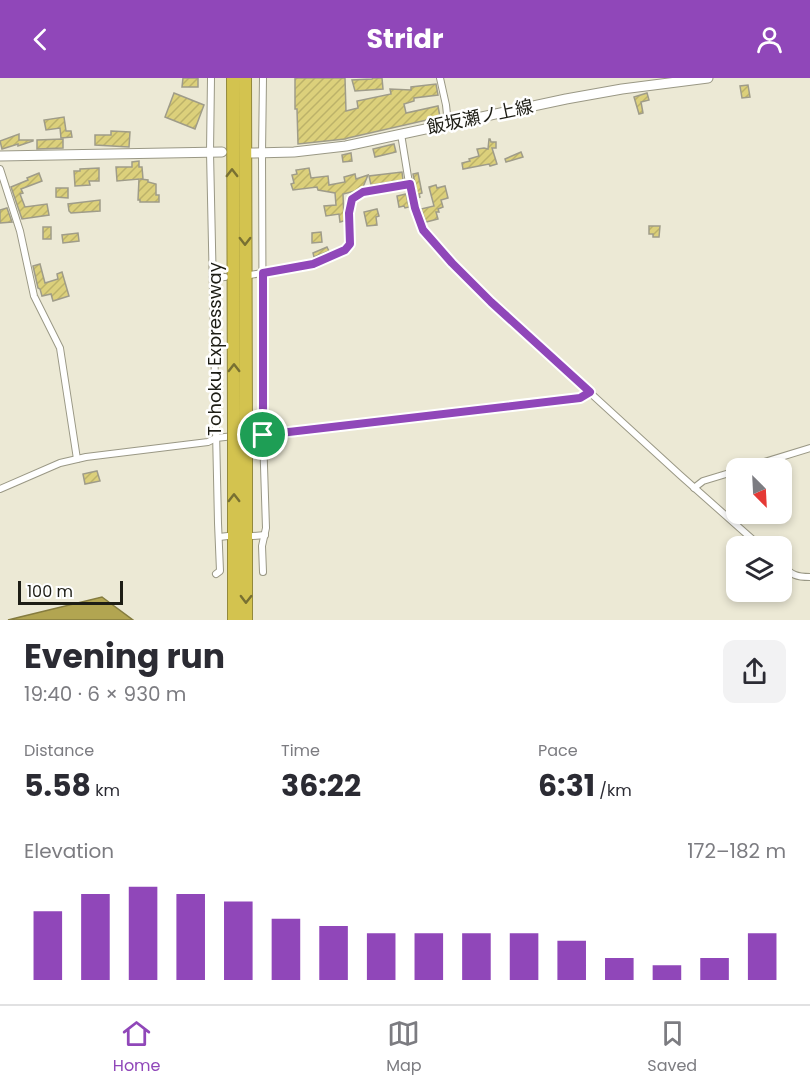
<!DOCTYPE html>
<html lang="en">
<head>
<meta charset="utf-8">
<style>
	:root { --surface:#fff; --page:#f2f2f3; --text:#2b2b33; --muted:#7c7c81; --line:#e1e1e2; --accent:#9047b9 }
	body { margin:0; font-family:Poppins,"Noto Sans JP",sans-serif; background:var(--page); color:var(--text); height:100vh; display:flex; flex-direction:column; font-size:22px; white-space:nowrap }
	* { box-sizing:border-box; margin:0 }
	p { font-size:20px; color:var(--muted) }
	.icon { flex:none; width:33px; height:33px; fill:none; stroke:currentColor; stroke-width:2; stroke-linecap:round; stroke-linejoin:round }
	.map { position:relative; height:542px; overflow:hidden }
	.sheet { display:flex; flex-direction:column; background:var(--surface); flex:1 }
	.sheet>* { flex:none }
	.needle { width:39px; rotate:156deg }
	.tools { position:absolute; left:726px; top:380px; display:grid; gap:12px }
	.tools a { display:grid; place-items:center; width:66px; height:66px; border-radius:12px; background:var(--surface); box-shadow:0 3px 9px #0003; font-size:30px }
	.scale { position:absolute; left:18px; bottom:15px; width:105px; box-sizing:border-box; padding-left:6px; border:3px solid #1d1d15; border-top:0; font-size:16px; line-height:21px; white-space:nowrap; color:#1d1d15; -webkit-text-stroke:4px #fff; paint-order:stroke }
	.pin { position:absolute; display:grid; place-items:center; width:51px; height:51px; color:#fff; margin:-26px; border:3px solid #fff; border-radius:50%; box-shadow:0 2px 6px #0007 }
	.round { display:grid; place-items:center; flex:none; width:63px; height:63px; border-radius:12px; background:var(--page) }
	.overview { display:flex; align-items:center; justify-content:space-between; height:102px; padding:0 24px }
	h1 { font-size:33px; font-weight:700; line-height:45px }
	.figures { display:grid; grid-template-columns:repeat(3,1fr); gap:9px; height:102px; padding:6px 24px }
	.figures div { display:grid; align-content:center }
	.figures b { font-size:30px; font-weight:700 }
	.figures small { font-size:16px; font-weight:400 }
	.figures p { font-size:16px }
	.chart { height:168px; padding:12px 24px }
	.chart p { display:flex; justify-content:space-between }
	.chart svg { width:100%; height:108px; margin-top:6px; stroke:var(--accent); stroke-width:6 }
	header { display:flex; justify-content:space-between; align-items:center; height:78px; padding:0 24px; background:var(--accent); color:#fff; font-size:27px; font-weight:700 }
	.tab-bar { display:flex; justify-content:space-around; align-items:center; height:84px; border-top:2px solid var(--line); background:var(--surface); font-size:16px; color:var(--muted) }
	.tab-bar a { display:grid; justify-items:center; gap:3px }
	.tab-bar .selected { color:var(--accent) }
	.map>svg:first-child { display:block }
	.water { fill:#b2a551; stroke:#857c3f; stroke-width:1.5 }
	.building { fill:url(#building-hatch); stroke:#9f9c89; stroke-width:1.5 }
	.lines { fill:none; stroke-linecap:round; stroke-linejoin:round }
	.street-casing { stroke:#9a9885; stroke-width:8 }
	.secondary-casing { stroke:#9a9885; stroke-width:11 }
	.highway-casing { stroke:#93893b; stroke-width:14 }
	.street { stroke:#fff; stroke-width:6 }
	.secondary { stroke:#fff; stroke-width:9 }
	.highway { stroke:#d3c34f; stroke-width:12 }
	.highway-bridge-casing { stroke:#93893b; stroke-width:14; stroke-linecap:butt }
	.highway-bridge { stroke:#d3c34f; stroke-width:12 }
	.oneway { stroke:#787032 }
	.route-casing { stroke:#fff; stroke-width:12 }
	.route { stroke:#9047b9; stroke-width:8 }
	.labels { text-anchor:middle; stroke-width:5; stroke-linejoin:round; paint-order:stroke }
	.street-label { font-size:18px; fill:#1d1d15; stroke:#fff }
</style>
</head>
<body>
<header><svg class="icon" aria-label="back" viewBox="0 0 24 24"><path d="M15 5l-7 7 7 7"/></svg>Stridr<svg class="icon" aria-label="person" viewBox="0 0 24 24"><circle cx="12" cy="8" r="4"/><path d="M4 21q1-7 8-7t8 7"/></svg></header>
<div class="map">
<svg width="810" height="542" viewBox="0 0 810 542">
	<defs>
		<pattern id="building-hatch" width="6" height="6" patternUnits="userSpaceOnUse" patternTransform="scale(1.5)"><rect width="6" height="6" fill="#dcd07b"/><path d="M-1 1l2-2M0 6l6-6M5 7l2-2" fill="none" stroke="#bcb269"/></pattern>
	</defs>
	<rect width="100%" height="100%" fill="#ece9d5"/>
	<path class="water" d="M102,519L133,542H8L20,539Z"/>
	<g class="building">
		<path d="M183,0H198V9H182Z"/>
		<path d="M295,0H345L346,33L358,30L357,23L391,16L390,11L411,12V9L436,6L438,17L414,20V23L404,26L406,35L438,28L440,39L348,60L345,61L298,66L297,31H295Z"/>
		<path d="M373,0H382L383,11L355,13L352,2L372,1Z"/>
		<path d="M748,7L750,19L742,20L740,8Z"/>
		<path d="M174,15L204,27L195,51L165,39Z"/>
		<path d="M647,15L649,22L641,24L643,35L639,36L634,19Z"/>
		<path d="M64,39L66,53H71L72,59L61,60L60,50L46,52L44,42Z"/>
		<path d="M111,53L130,54L129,69L95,67V57H111Z"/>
		<path d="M19,56V62H33V63L18,68V66L2,71L0,63Z"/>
		<path d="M63,61V70L37,71V62Z"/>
		<path d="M489,61H490L491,64H496V70H492L497,86L490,88L489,86L463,91L462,85L470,83L469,81L479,78L477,71L484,70L488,71Z"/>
		<path d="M394,66L396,74L375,79L373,71Z"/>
		<path d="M521,74L523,79L506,84L505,81Z"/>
		<path d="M351,75L352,83L343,84L342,77Z"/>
		<path d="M139,83V89H142L143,101H140L148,102V104L156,106V117H159V124H140V122H138L139,101L117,103L116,89H132V84Z"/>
		<path d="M99,90V103H89L90,107L75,108L74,93H80V91Z"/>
		<path d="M309,90L311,100L328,98L329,107L345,104L344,99L355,96L356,101L368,97L363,109L355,113L343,116L344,143L340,144L339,136L326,138L324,128L336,127L335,115L318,112L317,109L293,112L291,106L294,105L292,97L297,96L296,92Z"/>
		<path d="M402,94L403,102L371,107L369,98Z"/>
		<path d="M39,95L42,103L21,111L23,115L20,116L25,129L47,126L49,137L22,141L11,109L28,102L27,100Z"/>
		<path d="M418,95L422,115L419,116L420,119L418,120L413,96Z"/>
		<path d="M436,107L437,110L445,108L448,120L441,122L443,129L438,131L439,134H436L438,141L426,144L421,131L434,128L429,109Z"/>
		<path d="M56,110H68V120L56,119Z"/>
		<path d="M406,116L409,129L405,130L404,128L399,129L397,118Z"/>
		<path d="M100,122V133L71,135L69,133L68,126Z"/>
		<path d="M7,130L12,144L0,145V132Z"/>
		<path d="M377,131L379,138L376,139L377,147L367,148L364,134Z"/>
		<path d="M649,148H660L659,159H653V156H649Z"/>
		<rect x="43" y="149" width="8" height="12"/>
		<path d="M321,154L322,164L312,165V155Z"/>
		<path d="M78,155L79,163L63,165L62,157Z"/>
		<path d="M327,169L329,173L314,179L313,175Z"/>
		<path d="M40,186L45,205L58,201L57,196L62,194L69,218L53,223L51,216L42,218L40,211L38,210L33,188Z"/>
		<path d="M97,393L100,403L85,406L83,396Z"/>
	</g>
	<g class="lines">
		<defs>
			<g id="street">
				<path d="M211,0L210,74L218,445L220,493L216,496"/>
				<path d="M263,0L262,75L263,357L266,450L262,468L263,494"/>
				<path d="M440,0L446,27L448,46"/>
				<path d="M401,56L408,99L415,130L423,152L452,185L491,224L680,397L760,468"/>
				<path d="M0,91L20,153L34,218L60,270L77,381"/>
				<path d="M250,197C279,192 302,191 330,178C338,175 346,173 350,166L349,135L352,121L363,114L409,106"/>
				<path d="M213,200L225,199"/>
				<path d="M245,358L580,320L590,314"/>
				<path d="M745,390L810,370"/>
				<path d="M694,410L703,403L736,393"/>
				<path d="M0,411L60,385L86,379L208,364L216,360L234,358"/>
				<path d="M253,458L265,457"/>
				<path d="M219,459L228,458"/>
				<path d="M782,487C792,497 796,499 810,499"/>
			</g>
			<g id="secondary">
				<path d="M251,75L294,74L346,68L566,21L622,11L708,0"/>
				<path d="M0,78L222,74"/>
			</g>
			<g id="highway">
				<path d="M233,0L234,349"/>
				<path d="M245,0L246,347"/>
				<path d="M234,366V542"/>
				<path d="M246,542V366"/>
			</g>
		</defs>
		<use href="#street" class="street-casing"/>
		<use href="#secondary" class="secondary-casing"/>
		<use href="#highway" class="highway-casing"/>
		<use href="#street" class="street"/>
		<use href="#secondary" class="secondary"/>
		<use href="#highway" class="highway"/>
		<defs>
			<g id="highway-bridge">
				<path d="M246,347V366"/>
				<path d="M234,366V349"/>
			</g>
		</defs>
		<use href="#highway-bridge" class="highway-bridge-casing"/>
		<use href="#highway-bridge" class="highway-bridge"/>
	</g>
	<defs><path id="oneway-chevron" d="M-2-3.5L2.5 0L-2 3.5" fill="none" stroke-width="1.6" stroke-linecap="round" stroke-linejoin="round" transform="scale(1.5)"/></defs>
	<g class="oneway">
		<use href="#oneway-chevron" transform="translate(232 95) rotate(-90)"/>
		<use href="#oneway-chevron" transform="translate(245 163) rotate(90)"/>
		<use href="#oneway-chevron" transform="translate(234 290) rotate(-90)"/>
		<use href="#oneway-chevron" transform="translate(234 420) rotate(-90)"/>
		<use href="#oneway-chevron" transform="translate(246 521) rotate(91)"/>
	</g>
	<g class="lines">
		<defs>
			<path id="route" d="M410,106L415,130L423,152L452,185L491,224L590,314L580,320L263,357V195L313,186L345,172L350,166L349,135L352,121L363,114Z"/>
		</defs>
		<use href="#route" class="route-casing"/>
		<use href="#route" class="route"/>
	</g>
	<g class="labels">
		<g class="street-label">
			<text transform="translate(480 39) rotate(-12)" y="6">飯坂瀬ノ上線</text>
			<text transform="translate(215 271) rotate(-90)" y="6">Tohoku Expressway</text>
		</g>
	</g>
</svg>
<div class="tools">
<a><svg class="needle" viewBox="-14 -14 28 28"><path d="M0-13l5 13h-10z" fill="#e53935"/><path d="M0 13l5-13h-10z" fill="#7c7c81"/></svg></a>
<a><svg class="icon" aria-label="layers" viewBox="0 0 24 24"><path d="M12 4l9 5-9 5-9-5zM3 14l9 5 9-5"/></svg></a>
</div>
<div class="scale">100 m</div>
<div class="pin" style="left:263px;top:357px;background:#1e9e55"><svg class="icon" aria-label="arrive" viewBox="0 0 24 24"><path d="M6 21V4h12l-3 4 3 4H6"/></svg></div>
</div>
<section class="sheet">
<div class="overview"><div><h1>Evening run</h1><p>19:40 · 6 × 930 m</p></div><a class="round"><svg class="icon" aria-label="share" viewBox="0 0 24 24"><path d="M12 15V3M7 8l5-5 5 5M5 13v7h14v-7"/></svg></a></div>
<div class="figures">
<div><p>Distance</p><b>5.58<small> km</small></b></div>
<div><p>Time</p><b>36:22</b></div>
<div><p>Pace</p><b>6:31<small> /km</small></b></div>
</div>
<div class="chart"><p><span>Elevation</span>172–182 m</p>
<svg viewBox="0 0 160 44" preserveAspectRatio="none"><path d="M5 44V16M15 44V9M25 44V6M35 44V9M45 44V12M55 44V19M65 44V22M75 44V25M85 44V25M95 44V25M105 44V25M115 44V28M125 44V35M135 44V38M145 44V35M155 44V25"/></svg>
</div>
</section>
<nav class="tab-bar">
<a class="selected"><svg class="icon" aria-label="home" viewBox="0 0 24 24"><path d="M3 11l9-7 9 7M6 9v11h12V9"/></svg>Home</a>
<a><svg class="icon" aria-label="map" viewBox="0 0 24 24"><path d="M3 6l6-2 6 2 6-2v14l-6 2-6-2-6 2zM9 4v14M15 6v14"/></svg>Map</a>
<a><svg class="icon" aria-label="saved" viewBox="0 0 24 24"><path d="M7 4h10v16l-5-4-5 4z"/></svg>Saved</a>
</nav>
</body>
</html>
